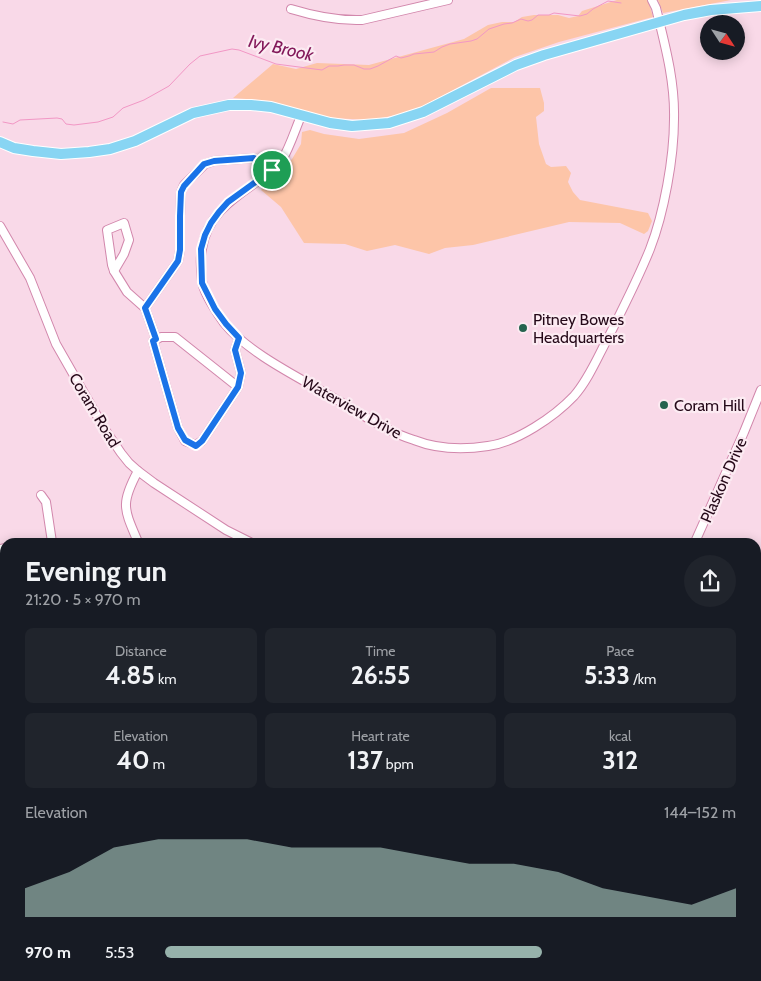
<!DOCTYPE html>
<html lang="en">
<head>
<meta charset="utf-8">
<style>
	:root { --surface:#171b24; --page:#20242c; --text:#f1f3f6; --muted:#9ea1a6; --accent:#96b2ab }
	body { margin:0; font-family:Cabin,sans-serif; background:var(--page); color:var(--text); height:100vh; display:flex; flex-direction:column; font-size:19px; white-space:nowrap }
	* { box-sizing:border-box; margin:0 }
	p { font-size:16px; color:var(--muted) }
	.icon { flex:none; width:28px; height:28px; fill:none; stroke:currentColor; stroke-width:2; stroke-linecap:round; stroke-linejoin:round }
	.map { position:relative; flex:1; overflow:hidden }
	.side { position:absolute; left:0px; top:538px; width:761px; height:444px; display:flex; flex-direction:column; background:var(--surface); border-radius:15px 15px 0 0; box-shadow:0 2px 12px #0003 }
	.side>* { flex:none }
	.needle { width:32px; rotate:126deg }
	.fabs { position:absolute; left:700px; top:15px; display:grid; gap:10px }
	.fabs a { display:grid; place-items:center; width:45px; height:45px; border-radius:50%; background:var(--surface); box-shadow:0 2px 12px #0003; font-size:25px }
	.pin { position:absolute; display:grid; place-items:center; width:42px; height:42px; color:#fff; margin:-21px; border:2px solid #fff; border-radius:50%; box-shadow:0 1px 5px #0007 }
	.round { display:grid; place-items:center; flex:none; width:52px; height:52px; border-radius:26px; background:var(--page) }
	.headline { display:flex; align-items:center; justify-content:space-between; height:85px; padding:0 25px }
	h1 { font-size:28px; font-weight:700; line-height:38px }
	.figures { display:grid; grid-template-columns:repeat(3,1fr); gap:8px; height:85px; padding:5px 25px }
	.figures div { display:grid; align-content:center; border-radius:8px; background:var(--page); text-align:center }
	.figures b { font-size:25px; font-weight:700 }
	.figures small { font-size:14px; font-weight:400 }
	.figures p { font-size:14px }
	.chart { height:140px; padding:10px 25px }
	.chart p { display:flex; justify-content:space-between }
	.chart svg { width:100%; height:90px; margin-top:5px; fill:var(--accent); opacity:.7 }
	ul { padding:0 25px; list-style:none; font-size:16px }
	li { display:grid; grid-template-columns:80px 60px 1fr; align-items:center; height:38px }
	li i { height:12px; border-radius:6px; background:var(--accent) }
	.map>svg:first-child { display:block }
	.green { fill:#fdc5a8 }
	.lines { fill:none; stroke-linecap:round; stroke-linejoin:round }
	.stream { stroke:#f297c5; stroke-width:1 }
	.minor-casing { stroke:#d287ac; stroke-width:10 }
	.major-casing { stroke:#fff; stroke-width:12 }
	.minor { stroke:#fff; stroke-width:8 }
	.major { stroke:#88d5f3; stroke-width:10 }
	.route-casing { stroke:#fff; stroke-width:10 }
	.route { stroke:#1a73e8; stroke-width:6 }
	.poi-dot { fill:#26634f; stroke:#fcebf2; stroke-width:2 }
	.labels { text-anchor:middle; stroke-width:4.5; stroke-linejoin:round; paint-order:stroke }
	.poi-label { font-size:16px; fill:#250919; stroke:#fcebf2; text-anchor:start }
	.street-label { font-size:16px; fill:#250919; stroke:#fcebf2 }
	.water-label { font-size:18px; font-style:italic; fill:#83195a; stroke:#fcebf2 }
</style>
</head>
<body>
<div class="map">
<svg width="761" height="981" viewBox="0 0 761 981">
	<rect width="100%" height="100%" fill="#f9d9e8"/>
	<g class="green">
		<path d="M617,0H648L653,17L559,42L515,57L412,112L371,120L330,118L270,101L233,98L273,64L296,69L317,63L369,65L464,39L488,25L502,22H514L522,17L534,15H558L569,18L578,16L582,11Z"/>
		<path d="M658,0H731L663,13Z"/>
		<path d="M491,88H540L544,103V111L536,117L539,144L546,164L551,167L566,166L571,173L568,182L573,192L580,200L648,213L652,221L648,231L644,234L620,223L569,222L473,245L445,248L429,254L395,245L367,251L345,244L304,243L281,207L261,190L292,159L301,144L302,132L310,130L324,134L359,139L404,133L447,113Z"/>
		<path d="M761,861V981H686L690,976H756V945L759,941L756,936V870Z"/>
		<path d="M0,911L5,914V976H228L224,981H0Z"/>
	</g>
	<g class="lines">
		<path class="stream" d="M3,122L13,124L20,120L57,118L62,119L66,124L74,125L98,122L113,117L123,108L144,100L169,86L190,64L200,56L232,49L239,50L276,64L322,70L329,66H338L344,65H354L364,69H370L378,66L396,56L401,58L409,56L414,54L434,52L442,47L450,44L471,41L477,39L489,29L504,24L512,23L521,19L528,21L532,20L538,15H549L554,13L580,16L587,14L593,9L608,1L621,3"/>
		<defs>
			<g id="minor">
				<path d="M291,9C314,16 337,21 362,20L448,0"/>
				<path d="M301,116C295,130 290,147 282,160C277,167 269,172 262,178C236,197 207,213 202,249C200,257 201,272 202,281C203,292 217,313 224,323C248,353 300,378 334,398C360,413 385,431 414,440C437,449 463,450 488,446C517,442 554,417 574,396C589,379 598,356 609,336C623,308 638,279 650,249C664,213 674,158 674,119C675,81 665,45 656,8L652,0"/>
				<path d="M124,223L129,240L124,254L114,271L112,265L107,230Z"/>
				<path d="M0,226L30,278L56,344L104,428L121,453L129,463L138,471L154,483L226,530L250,542"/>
				<path d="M114,271L127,292L145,308L156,339"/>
				<path d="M145,308L178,261L180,250V216L181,192L184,185L205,164L214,161L254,158L272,170"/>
				<path d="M238,387L175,337H161L153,341L178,428L185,441L196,445L202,441L238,387L241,373L235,350L239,338"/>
				<path d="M138,471C120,504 124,509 138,542"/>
				<path d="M41,495L46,502L52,542"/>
				<path d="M695,542L744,432L761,390"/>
				<path d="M0,549L5,548"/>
				<path d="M0,587L5,595"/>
				<path d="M759,617L761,603"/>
				<path d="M756,694L761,697"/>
				<path d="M0,748L5,744"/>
				<path d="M756,785L761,779"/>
				<path d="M0,820L5,816"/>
				<path d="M0,867L5,874"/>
				<path d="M0,895L5,891"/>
				<path d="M568,976L581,980"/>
				<path d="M230,981L233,976"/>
			</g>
			<g id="major">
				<path d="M0,142L14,148L33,151L61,154L89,152L110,149L135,141L193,113L229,105H251L271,107L330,123L352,126L389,123L423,112L516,65L544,55L684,15L711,10L761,6"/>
				<path d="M0,698L5,705"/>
				<path d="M289,976L298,981"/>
			</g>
		</defs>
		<use href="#minor" class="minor-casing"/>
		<use href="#major" class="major-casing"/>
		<use href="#minor" class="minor"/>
		<use href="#major" class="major"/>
	</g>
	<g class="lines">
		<defs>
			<path id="route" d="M254,158L272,170L228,202L219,212L211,223L205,235L201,249L202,283L215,309L226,324L239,338L235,350L241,373L238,387L202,441L196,446L185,440L178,428L153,341L156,339L145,308L178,261L180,250V216L181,192L184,186L204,164L214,161Z"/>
		</defs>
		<use href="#route" class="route-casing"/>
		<use href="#route" class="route"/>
	</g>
	<g class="poi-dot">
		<circle cx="523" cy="328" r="5"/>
		<circle cx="664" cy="405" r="5"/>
	</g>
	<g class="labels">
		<g class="poi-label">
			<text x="533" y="325">Pitney Bowes<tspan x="533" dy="18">Headquarters</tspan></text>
			<text x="674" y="411">Coram Hill</text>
		</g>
		<g class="street-label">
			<text transform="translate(352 407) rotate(29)" y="6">Waterview Drive</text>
			<text transform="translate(95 410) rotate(59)" y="6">Coram Road</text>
			<text transform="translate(723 480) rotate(-66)" y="6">Plaskon Drive</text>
		</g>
		<g class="water-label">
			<text transform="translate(281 48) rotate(13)" y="6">Ivy Brook</text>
		</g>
	</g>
</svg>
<div class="fabs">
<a><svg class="needle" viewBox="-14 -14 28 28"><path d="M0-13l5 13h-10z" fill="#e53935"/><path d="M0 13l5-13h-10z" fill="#9ea1a6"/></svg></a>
</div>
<div class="pin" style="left:272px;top:170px;background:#1e9e55"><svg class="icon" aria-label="arrive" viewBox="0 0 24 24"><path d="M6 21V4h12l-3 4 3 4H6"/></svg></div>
<section class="side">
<div class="headline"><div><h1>Evening run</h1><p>21:20 · 5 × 970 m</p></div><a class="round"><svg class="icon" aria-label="share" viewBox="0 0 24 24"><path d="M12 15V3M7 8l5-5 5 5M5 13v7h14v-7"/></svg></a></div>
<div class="figures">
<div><p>Distance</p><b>4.85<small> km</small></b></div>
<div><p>Time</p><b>26:55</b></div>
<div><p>Pace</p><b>5:33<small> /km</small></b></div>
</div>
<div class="figures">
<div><p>Elevation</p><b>40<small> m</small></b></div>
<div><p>Heart rate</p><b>137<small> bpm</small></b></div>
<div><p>kcal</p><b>312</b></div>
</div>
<div class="chart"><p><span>Elevation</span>144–152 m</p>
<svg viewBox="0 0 160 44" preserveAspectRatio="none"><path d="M0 44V30L10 22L20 10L30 6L40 6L50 6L60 10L70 10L80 10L90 14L100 18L110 18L120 22L130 30L140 34L150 38L160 30V44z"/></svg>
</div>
<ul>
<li><b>970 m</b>5:53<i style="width:66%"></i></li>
</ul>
</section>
</div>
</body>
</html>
